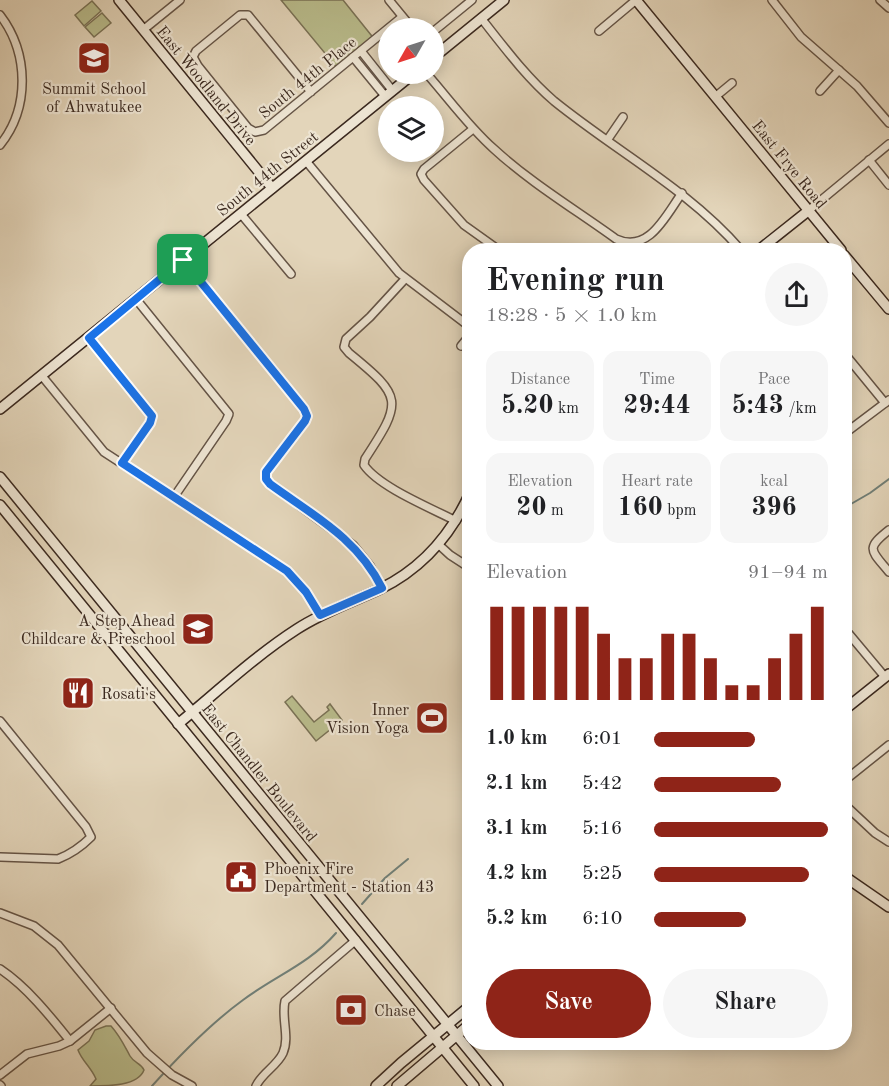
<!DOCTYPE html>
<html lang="en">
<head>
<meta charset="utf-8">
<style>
	:root { --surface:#fff; --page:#f6f6f6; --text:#202124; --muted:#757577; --accent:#8f2418 }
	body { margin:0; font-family:"Old Standard TT",serif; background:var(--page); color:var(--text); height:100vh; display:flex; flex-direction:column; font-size:22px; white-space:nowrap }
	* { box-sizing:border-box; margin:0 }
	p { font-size:20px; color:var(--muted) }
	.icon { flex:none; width:33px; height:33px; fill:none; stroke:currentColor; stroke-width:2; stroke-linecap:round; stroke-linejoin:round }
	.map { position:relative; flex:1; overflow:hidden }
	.side { position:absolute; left:462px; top:243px; width:390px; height:807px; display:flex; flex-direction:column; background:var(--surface); border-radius:24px; box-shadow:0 3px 15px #0003 }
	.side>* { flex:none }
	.needle { width:39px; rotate:231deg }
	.tools { position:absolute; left:378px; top:18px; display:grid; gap:12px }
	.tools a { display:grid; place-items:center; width:66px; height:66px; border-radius:50%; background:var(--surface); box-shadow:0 3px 15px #0003; font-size:30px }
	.pin { position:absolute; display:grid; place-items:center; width:51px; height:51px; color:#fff; margin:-26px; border-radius:12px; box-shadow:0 3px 9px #0006 }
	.round { display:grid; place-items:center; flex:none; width:63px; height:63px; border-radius:32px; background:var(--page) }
	.headline { display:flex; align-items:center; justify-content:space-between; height:102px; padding:0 24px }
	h1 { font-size:33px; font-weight:700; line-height:45px }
	.figures { display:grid; grid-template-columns:repeat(3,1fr); gap:9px; height:102px; padding:6px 24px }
	.figures div { display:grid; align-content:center; border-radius:15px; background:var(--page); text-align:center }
	.figures b { font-size:26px; font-weight:700 }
	.figures small { font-size:16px; font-weight:400 }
	.figures p { font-size:16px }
	.chart { height:168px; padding:12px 24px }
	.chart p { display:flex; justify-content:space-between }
	.chart svg { width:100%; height:108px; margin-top:6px; stroke:var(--accent); stroke-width:6 }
	.cta { display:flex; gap:12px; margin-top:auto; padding:12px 24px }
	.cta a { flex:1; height:69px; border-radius:36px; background:var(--accent); color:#fff; font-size:24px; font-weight:700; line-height:69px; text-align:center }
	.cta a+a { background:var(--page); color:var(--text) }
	ul { padding:0 24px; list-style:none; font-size:20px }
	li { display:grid; grid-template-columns:96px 72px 1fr; align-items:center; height:45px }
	li i { height:15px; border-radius:8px; background:var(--accent) }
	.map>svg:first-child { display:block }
	.green { fill:#b9bc8c; stroke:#7a7256; stroke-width:1.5 }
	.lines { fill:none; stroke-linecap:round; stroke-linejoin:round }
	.stream { stroke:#717f77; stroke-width:2 }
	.street-casing { stroke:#655446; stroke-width:10 }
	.secondary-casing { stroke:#3b291f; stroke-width:12 }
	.street { stroke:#ede4d2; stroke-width:7 }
	.secondary { stroke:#ede4d2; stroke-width:9 }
	.route-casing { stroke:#fff; stroke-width:12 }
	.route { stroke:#1a73e8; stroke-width:8 }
	.labels { text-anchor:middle; stroke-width:4.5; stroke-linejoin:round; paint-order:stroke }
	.street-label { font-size:16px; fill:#3b291f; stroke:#ede4d2 }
	.poi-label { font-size:16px; fill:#3b291f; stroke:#ede4d2; text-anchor:start }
</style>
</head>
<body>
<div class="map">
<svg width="889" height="1086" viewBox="0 0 889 1086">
	<rect width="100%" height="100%" fill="#e3d5ba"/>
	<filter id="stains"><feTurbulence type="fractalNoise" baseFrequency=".00333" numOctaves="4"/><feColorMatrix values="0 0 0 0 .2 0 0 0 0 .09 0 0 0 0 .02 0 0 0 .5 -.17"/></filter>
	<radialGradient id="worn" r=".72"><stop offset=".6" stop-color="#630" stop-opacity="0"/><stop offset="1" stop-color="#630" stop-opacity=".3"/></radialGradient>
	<g class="green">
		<path d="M281,0H343L375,40L338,69Z"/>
		<path d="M92,1L101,11L84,26L75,15Z"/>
		<path d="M102,13L111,23L94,37L85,27Z"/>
		<path d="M292,696L314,722L329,710L327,707L330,704L342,720L316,741L285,702Z"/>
		<path d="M106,1026H111C120,1036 124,1045 130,1056C134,1063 141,1063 144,1070C138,1086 109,1086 90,1086L96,1079C91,1067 82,1061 78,1050L89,1041L95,1030Z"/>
	</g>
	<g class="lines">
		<g class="stream">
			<path d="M844,508L870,493L889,479"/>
			<path d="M362,904L385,878L408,859"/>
			<path d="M152,1086C179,1056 210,1024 243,1000C275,976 309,964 336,933"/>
		</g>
		<defs>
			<g id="street">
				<path d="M389,0L412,28"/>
				<path d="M772,0L801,37L857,86L889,123"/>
				<path d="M880,0L889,8"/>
				<path d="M0,15C29,53 30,108 0,145"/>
				<path d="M481,18C504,47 526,77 554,101C617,152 688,189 741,250"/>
				<path d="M143,30L180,0"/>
				<path d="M434,31L472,0"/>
				<path d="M599,31L636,0"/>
				<path d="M361,51L392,90"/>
				<path d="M353,57L385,96"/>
				<path d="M427,74C449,99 469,127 494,149C531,183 576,210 616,239C649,254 666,215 682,193"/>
				<path d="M820,91L839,70"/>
				<path d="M311,92L248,15H240L196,51L193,57L198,66L248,128L255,132L264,130L402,17"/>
				<path d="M715,97L732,83"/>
				<path d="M473,129L424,169L421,174L424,180L464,225L499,250"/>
				<path d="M608,139L623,117"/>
				<path d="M869,160L889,185"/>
				<path d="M306,161L399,273L470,327"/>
				<path d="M808,211L889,144"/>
				<path d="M241,214L291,274"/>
				<path d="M183,260L304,409L307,416L305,421L266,472V479L270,484L353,545L370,566L382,588"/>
				<path d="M405,279L370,317L346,339L344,347L349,353C403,397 403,401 365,459L364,465C379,487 431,508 456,521"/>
				<path d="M136,299L229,414L226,421L174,497"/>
				<path d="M89,338L152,416L150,423L122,463"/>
				<path d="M461,346L470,335"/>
				<path d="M844,353L885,403"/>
				<path d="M42,376L104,452L287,571L306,592L320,615"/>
				<path d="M844,434L889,400"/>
				<path d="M889,530C865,549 871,550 889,572"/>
				<path d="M438,544L450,555L470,568"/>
				<path d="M844,628L885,677"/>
				<path d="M0,721L86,827L91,837C81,847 71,854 58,859L0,857"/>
				<path d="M844,781L889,745"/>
				<path d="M844,804L875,833L889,842"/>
				<path d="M0,913L34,926L58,945L147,1053L172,1075L192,1086"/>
				<path d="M0,969C27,987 50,1016 70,1041"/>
				<path d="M0,1075L27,1054L59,1046L70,1041L111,1008"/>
				<path d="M0,1085L1,1086"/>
				<path d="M256,1086C262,1073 277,1066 283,1053C290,1037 281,1018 285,1001L356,940"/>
			</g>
			<g id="secondary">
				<path d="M119,0L272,188"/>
				<path d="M636,0L841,250"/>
				<path d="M434,57L504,0"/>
				<path d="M759,250L808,211"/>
				<path d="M844,255L889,309"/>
				<path d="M0,409L413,74"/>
				<path d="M0,477L498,1086"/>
				<path d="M0,505L474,1086"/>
				<path d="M844,710L889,674"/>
				<path d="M178,724C217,692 255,656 297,629C323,612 352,602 380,589C421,569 451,535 470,493"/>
				<path d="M844,876L889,907"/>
				<path d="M376,1086L401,1063L470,1006"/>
				<path d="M397,1086L470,1024"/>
			</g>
		</defs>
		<use href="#street" class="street-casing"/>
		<use href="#secondary" class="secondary-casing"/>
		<use href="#street" class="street"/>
		<use href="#secondary" class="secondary"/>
	</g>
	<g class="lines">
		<defs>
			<path id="route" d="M183,260L304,409L307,416L305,421L266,472V479L270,484C314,516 357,538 382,588L320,615L306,592L287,571L122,463L150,423L152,416L89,338Z"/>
		</defs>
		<use href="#route" class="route-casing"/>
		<use href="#route" class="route"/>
	</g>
	<defs>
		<symbol id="school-square" viewBox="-11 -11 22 22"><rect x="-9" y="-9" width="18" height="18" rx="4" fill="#8f2418" stroke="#ede4d2"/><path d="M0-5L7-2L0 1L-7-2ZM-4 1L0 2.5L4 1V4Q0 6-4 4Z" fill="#fff"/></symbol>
		<symbol id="restaurant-square" viewBox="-11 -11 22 22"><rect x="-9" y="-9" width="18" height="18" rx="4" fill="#8f2418" stroke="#ede4d2"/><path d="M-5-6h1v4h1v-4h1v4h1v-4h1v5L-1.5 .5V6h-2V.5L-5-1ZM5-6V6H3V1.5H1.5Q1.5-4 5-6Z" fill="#fff"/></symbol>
		<symbol id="stadium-square" viewBox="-11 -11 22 22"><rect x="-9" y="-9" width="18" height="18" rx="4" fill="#8f2418" stroke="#ede4d2"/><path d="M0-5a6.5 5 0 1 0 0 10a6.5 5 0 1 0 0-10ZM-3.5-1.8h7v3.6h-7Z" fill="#fff"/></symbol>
		<symbol id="civic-square" viewBox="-11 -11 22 22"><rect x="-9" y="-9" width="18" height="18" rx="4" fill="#8f2418" stroke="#ede4d2"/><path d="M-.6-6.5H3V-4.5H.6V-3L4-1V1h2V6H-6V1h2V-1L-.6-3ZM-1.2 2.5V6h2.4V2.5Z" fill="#fff"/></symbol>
		<symbol id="bank-square" viewBox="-11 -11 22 22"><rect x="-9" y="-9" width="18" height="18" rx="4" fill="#8f2418" stroke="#ede4d2"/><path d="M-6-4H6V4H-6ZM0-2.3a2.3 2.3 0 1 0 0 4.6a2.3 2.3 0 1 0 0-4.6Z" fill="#fff"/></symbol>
	</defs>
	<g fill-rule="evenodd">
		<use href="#school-square" x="75" y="39" width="38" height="38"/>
		<use href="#school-square" x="179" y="610" width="38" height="38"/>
		<use href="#restaurant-square" x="59" y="674" width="38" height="38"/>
		<use href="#stadium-square" x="413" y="699" width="38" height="38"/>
		<use href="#civic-square" x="222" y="858" width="38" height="38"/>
		<use href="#bank-square" x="332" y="991" width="38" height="38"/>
	</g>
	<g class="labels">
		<g class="street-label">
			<text transform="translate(307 77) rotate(-39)" y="6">South 44th Place</text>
			<text transform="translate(207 85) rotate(51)" y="6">East Woodland Drive</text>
			<text transform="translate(790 164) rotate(51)" y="6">East Frye Road</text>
			<text transform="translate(267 173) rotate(-39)" y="6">South 44th Street</text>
			<text transform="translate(260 772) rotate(51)" y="6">East Chandler Boulevard</text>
		</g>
		<g class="poi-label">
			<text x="94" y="94" text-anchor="middle">Summit School<tspan x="94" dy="18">of Ahwatukee</tspan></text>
			<text x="175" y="626" text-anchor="end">A Step Ahead<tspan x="175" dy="18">Childcare &amp; Preschool</tspan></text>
			<text x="101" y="699">Rosati's</text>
			<text x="409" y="715" text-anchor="end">Inner<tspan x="409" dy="18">Vision Yoga</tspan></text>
			<text x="264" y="874">Phoenix Fire<tspan x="264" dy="18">Department - Station 43</tspan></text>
			<text x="374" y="1016">Chase</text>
		</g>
	</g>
	<rect width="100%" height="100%" filter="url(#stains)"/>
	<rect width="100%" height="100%" fill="url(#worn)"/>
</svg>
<div class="tools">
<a><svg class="needle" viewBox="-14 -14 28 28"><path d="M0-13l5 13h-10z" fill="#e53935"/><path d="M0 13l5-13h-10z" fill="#757577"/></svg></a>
<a><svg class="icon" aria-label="layers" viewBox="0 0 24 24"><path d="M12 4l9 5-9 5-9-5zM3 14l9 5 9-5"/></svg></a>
</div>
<div class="pin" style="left:183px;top:260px;background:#1e9e55"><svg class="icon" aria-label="arrive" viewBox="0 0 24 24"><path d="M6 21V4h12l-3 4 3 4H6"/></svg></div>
<section class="side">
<div class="headline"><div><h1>Evening run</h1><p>18:28 · 5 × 1.0 km</p></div><a class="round"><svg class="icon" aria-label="share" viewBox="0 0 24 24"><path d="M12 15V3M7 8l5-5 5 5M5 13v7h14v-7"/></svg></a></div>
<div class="figures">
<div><p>Distance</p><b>5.20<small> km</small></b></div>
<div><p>Time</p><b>29:44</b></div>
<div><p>Pace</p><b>5:43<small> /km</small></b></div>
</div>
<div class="figures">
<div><p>Elevation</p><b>20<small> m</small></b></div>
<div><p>Heart rate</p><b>160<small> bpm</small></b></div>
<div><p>kcal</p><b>396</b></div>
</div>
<div class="chart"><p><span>Elevation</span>91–94 m</p>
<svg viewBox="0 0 160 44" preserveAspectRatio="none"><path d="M5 44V6M15 44V6M25 44V6M35 44V6M45 44V6M55 44V17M65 44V27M75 44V27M85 44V17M95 44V17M105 44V27M115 44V38M125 44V38M135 44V27M145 44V17M155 44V6"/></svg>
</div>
<ul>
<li><b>1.0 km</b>6:01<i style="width:58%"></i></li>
<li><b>2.1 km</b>5:42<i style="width:73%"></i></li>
<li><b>3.1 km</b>5:16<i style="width:100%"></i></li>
<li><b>4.2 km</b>5:25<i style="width:89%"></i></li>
<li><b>5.2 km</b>6:10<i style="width:53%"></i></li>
</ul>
<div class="cta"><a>Save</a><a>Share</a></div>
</section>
</div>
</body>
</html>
